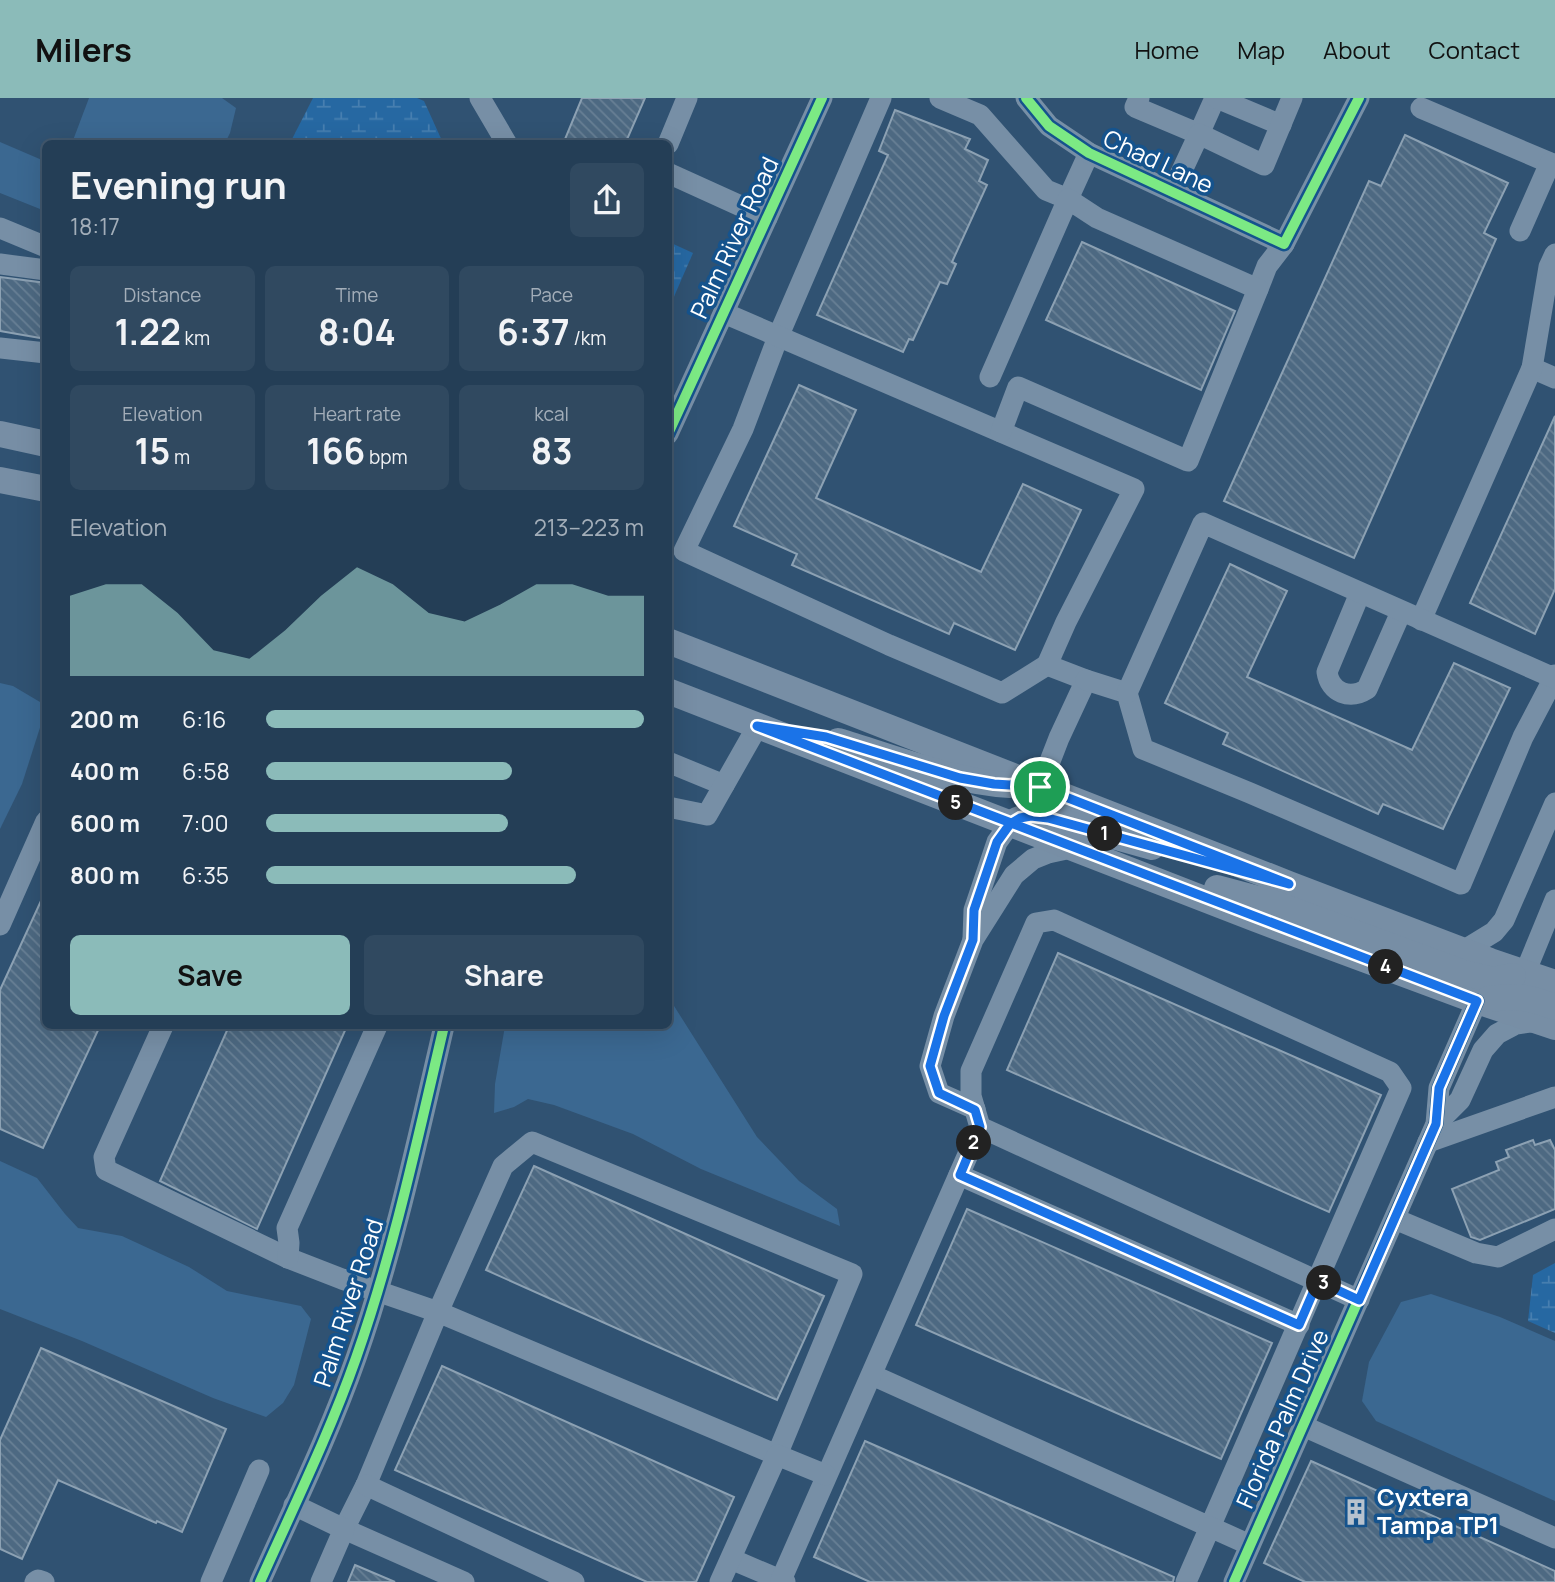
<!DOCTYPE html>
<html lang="en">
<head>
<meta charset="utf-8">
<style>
	:root { --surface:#243e56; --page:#304960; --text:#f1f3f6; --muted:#a3aeb9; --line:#41576c; --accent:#8bbbb9 }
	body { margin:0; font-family:Manrope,sans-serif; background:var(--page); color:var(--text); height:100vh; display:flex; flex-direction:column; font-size:26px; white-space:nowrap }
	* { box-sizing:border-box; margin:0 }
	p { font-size:23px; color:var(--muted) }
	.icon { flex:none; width:38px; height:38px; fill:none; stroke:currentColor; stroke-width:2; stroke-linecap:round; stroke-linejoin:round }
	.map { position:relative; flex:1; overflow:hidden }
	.details { position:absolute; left:42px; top:42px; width:630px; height:889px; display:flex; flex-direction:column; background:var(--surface); border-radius:10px; box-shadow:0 7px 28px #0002,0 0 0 2px var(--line) }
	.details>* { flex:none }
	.pin { position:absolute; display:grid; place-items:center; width:60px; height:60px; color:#fff; margin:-30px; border:4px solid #fff; border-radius:50%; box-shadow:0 2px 7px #0007 }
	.km { position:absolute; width:35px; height:35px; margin:-18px; border-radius:50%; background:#222; color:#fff; font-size:19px; line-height:35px; text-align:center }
	.round { display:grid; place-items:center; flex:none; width:74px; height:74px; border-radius:10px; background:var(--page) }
	.overview { display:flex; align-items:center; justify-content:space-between; height:119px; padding:0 28px }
	h1 { font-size:38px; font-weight:700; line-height:52px }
	.figures { display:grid; grid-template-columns:repeat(3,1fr); gap:10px; height:119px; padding:7px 28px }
	.figures div { display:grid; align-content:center; border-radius:10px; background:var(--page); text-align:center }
	.figures b { font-size:35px; font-weight:700 }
	.figures small { font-size:19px; font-weight:400 }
	.figures p { font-size:19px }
	.chart { height:196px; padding:14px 28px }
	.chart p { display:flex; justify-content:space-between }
	.chart svg { width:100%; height:126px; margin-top:7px; fill:var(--accent); opacity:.7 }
	.button { display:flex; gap:14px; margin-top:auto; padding:14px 28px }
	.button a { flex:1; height:80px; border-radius:10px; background:var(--accent); color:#111; font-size:28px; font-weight:700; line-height:80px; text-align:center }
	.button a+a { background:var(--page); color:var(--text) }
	ul { padding:0 28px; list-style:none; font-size:23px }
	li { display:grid; grid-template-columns:112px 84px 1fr; align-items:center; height:52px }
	li i { height:18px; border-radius:9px; background:var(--accent) }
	header { display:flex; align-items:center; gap:42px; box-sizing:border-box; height:98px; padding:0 35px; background:var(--accent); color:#111 }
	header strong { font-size:33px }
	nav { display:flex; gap:38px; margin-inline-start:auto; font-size:24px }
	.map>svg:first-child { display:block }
	.wetland { fill:url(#wetland-marsh) }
	.water { fill:#3b6891 }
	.building { fill:url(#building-back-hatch); stroke:#8ca1b3; stroke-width:2 }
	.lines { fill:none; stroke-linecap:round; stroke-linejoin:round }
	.minor { stroke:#778fa6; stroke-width:21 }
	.major { stroke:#778ea5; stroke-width:26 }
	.cycleway-casing { stroke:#15538d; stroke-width:15 }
	.cycleway { stroke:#7ce984; stroke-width:10 }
	.route-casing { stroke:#fff; stroke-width:14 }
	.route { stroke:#1a73e8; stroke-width:9 }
	.labels { text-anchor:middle; stroke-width:7; stroke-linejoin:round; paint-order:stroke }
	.street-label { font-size:24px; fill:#fff; stroke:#15538d }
	.poi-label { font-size:24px; font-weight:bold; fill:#fff; stroke:#15538d; text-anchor:start }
</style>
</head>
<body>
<header>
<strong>Milers</strong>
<nav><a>Home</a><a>Map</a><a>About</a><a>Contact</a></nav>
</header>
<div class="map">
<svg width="1555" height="1484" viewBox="0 0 1555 1484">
	<defs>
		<pattern id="wetland-marsh" width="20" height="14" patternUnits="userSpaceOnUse" patternTransform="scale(1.75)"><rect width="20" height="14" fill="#2668a2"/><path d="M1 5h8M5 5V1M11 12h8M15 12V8" fill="none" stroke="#477fb0"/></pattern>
		<pattern id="building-back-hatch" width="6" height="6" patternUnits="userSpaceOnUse" patternTransform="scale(1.75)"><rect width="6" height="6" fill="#4d6982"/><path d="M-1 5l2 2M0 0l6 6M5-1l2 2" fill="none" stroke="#688095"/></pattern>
	</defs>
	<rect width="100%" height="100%" fill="#305272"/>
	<g class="wetland">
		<path d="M313,0H417L424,3L443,45H290Z"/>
		<path d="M669,144L693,155L669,210Z"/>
		<path d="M1555,1165V1235L1528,1223L1533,1177Z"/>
	</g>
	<g class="water">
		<path d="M89,0H222L236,10L230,35L225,45H72Z"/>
		<path d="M0,44L42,62L45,65V113L0,95Z"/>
		<path d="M0,585L13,588L40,604L44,617L22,686L0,731Z"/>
		<path d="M669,900L757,1039L799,1083L837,1111L840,1128L701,1071L633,1036L554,1007L528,1001L514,1009L494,1015L495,986L505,928H668Z"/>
		<path d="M0,1063L37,1080L65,1116L78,1130L122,1138L189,1169L227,1193L301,1208L311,1221L294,1287L283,1305L266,1319L213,1300L82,1243L0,1211Z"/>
		<path d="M1431,1196L1500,1219L1555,1243V1403L1376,1323L1362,1303L1369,1264L1401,1204Z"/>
	</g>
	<g class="building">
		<path d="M582,0H645L625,46H563Z"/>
		<path d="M895,12L970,41L965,51L988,62L979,83L987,87L952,164L956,166L947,186L940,184L913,242L909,241L903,254L817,217L888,57L879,53Z"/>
		<path d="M1405,37L1508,85L1484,135L1496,141L1354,460L1224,403L1369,83L1381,88Z"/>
		<path d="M1082,144L1235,213L1201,292L1046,222Z"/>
		<path d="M0,179L46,185V241L0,233Z"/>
		<path d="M799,287L856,312L816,400L981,474L1023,386L1081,412L1015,552L954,525L949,536L792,467L797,456L734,428Z"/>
		<path d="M1555,318V491L1535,536L1470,505Z"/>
		<path d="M1230,466L1287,493L1247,579L1412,652L1454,565L1510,590L1443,731L1383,706L1378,716L1223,646L1228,635L1165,605Z"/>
		<path d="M46,792V928H100L43,1050L0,1031V892Z"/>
		<path d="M1058,855L1381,997L1329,1114L1007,972Z"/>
		<path d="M229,928H347L257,1131L160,1083Z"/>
		<path d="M1533,1042L1535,1047L1550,1042L1555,1052V1111L1480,1142L1471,1139L1452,1091L1499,1072L1496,1064L1509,1059L1506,1052Z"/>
		<path d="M534,1068L824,1198L777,1302L486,1172Z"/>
		<path d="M967,1111L1272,1245L1221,1361L916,1227Z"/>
		<path d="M41,1250L226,1331L182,1434L157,1423L156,1425L58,1382L22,1461L0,1451V1342Z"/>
		<path d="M442,1268L734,1399L696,1484H647L395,1372Z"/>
		<path d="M865,1343L1174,1479L1173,1484H870L814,1459Z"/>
		<path d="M1311,1363L1555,1473V1484H1305L1264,1465Z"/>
		<path d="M355,1467L395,1484H348Z"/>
	</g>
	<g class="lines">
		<g class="minor">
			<path d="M480,0L507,46"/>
			<path d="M881,0L778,239L743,331L684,453L889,547L1002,595L1047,567"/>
			<path d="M940,0L980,17L1046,92L1068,101L1089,55"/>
			<path d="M1026,0L1049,28L1089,55L1284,146"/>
			<path d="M1139,0L1135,9L1199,36L1215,0"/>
			<path d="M1217,0L1281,27"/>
			<path d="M1421,10L1555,67"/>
			<path d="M668,46L687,0"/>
			<path d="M668,75L767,120"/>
			<path d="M1172,94L1199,36L1264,67L1292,0"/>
			<path d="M0,130L46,149"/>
			<path d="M1520,133L1550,65"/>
			<path d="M0,166L46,172"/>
			<path d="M1258,191L1267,168L1284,146L1359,0"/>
			<path d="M724,215L1134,391L1066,524L1047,567L1086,582L1059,640L1040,689"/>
			<path d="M0,250L46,255"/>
			<path d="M1532,270L1555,280"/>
			<path d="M990,279L1068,101L1097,120L1258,191L1188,363L1018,289L1001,334"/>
			<path d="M668,336L822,0"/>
			<path d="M1360,495L1327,574C1330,595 1350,602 1367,591L1401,514"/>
			<path d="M1421,522L1532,270L1549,169L1555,156"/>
			<path d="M1086,582L1127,595L1143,651L1250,695L1461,786L1523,639L1554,580L1555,581"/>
			<path d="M1127,595L1203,425L1554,580L1555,577"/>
			<path d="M668,664L724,687"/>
			<path d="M668,709L707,717L757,629"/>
			<path d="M0,827L46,723"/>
			<path d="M973,840L974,812L997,744L1010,726"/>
			<path d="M1463,853L1494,834L1504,822L1555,705"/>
			<path d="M1525,875L1555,802"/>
			<path d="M163,928L104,1059L106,1072L288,1160L342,1181L438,1214L777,1357L852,1176L532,1044L503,1068L438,1214L366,1387L344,1431L464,1484"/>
			<path d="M975,1011L939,995L930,968L944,918L973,842L1014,777L1033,761L1048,755L1071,750"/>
			<path d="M1436,1026L1460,1002L1483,952L1497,936L1516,926L1537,923"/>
			<path d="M1428,1044L1555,999"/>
			<path d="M959,1077L1299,1227"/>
			<path d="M1395,1121L1476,1155L1498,1159L1555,1131"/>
			<path d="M288,1160L289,1145L287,1130L377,928"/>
			<path d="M872,1277L1210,1429L1401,990L1390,974L1054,822L1036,825L971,973V998L980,1029"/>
			<path d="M1303,1328L1555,1440"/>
			<path d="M366,1387L574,1484"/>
			<path d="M294,1407L344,1431L321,1484"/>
			<path d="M731,1461L785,1484"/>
			<path d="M781,1482L980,1029L1359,1202"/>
			<path d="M35,1484L38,1482L44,1484"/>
			<path d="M211,1484L259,1372"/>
			<path d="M260,1484C293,1410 329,1337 356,1260C394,1152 418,1039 444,928"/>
			<path d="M720,1484L777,1357L826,1377"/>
			<path d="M1186,1484L1210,1429L1250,1447"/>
			<path d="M1234,1484L1436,1026L1439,990L1477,903"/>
		</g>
		<g class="major">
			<path d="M0,336L46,346"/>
			<path d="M0,382L46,391"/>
			<path d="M668,543L1289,786L1490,863L1555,885"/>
			<path d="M668,593L1253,820L1477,903L1555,929"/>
			<path d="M838,643C892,659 953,684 1010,687"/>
			<path d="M1011,725C1024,717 1034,718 1048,720L1152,749"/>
			<path d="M1217,790L1273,805L1461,874L1493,882L1513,878"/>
			<path d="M1489,901C1519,897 1527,899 1555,909"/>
		</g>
		<defs>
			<g id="cycleway">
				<path d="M1026,0L1049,28L1089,55L1284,146L1359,0"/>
				<path d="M668,336L822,0"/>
				<path d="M260,1484C293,1410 329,1337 356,1260C394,1152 418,1039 444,928"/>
				<path d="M1234,1484L1436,1026L1439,990L1477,903"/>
			</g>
		</defs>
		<use href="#cycleway" class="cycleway-casing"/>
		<use href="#cycleway" class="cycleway"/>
	</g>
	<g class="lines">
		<defs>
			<path id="route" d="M1040,689L1289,786L1048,720L1031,718L1020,720L1010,726L997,744L974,812L973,842L944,918L930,968L939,995L975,1012L980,1029L960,1077L1299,1227L1318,1183L1359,1202L1436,1026L1439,990L1477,903C1236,813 996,721 757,628L826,639L960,680L994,686L1010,687L1029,684L1040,689"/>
		</defs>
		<use href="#route" class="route-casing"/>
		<use href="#route" class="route"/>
	</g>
	<defs>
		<symbol id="building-bare" viewBox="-9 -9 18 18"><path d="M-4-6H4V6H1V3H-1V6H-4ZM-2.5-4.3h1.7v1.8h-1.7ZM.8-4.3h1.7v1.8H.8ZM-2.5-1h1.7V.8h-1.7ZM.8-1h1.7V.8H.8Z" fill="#b7c2ce" stroke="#15538d" stroke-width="2.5" paint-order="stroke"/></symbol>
	</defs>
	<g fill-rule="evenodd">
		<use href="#building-bare" x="1337" y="1395" width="38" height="38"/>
	</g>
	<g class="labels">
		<g class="street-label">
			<text transform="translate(1158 64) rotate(25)" y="8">Chad Lane</text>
			<text transform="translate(735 140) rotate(-65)" y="8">Palm River Road</text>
			<text transform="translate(349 1205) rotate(-72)" y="8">Palm River Road</text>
			<text transform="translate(1283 1321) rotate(-66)" y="8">Florida Palm Drive</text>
		</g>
		<g class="poi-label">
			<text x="1377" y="1408">Cyxtera<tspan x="1377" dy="28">Tampa TP1</tspan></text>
		</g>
	</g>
</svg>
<div class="pin" style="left:1040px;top:689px;background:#1e9e55"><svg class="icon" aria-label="arrive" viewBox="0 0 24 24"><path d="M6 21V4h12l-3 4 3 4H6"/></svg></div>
<b class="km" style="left:1105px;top:736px">1</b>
<b class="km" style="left:974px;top:1045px">2</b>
<b class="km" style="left:1324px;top:1185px">3</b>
<b class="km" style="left:1386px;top:869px">4</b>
<b class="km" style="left:956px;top:705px">5</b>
<section class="details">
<div class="overview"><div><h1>Evening run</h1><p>18:17</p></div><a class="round"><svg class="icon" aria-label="share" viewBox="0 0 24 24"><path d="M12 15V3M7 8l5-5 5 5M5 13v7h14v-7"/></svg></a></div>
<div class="figures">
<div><p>Distance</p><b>1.22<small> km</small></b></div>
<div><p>Time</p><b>8:04</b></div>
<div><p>Pace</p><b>6:37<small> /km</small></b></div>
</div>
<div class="figures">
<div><p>Elevation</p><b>15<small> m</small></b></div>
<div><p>Heart rate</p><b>166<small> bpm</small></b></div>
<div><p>kcal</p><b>83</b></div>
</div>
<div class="chart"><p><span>Elevation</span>213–223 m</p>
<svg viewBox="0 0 160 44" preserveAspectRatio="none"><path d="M0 44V16L10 12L20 12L30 22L40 35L50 38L60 28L70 16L80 6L90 12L100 22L110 25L120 19L130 12L140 12L150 16L160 16V44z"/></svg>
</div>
<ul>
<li><b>200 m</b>6:16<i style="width:100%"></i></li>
<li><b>400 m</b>6:58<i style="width:65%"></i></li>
<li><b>600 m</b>7:00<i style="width:64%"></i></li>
<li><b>800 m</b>6:35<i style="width:82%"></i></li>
</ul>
<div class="button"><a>Save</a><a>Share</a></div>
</section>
</div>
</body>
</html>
